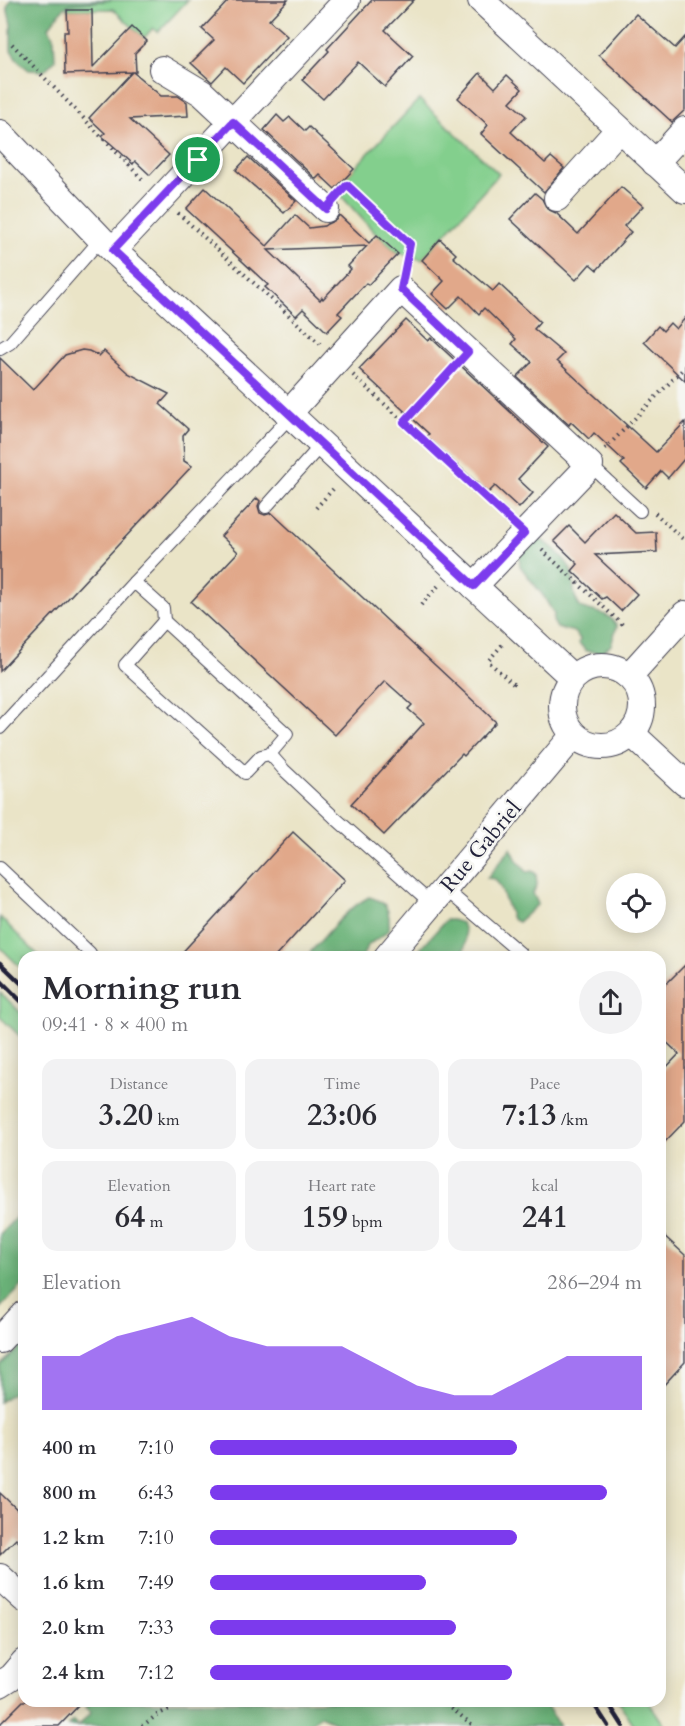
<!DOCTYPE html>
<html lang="en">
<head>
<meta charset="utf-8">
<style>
	:root { --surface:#fff; --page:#f2f2f3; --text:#2b2b33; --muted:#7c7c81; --accent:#7c3aed }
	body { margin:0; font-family:Cardo,serif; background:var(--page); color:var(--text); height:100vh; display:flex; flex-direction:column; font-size:22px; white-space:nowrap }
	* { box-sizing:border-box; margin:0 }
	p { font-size:20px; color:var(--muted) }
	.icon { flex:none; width:33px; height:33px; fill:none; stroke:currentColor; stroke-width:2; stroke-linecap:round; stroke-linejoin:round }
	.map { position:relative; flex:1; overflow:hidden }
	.details { position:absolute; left:18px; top:951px; width:648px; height:756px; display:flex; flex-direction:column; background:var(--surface); border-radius:18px; box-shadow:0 3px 15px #0003 }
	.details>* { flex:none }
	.tools { position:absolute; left:606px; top:873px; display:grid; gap:12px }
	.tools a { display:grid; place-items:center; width:60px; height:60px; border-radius:50%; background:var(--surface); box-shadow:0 3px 15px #0003; font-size:30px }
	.pin { position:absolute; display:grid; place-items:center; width:51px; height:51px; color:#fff; margin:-26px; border:3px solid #fff; border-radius:50%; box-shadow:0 2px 6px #0007 }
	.round { display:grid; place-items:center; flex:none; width:63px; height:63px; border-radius:32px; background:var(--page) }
	.overview { display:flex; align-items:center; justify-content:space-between; height:102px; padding:0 24px }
	h1 { font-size:33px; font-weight:700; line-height:45px }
	.figures { display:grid; grid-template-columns:repeat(3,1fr); gap:9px; height:102px; padding:6px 24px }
	.figures div { display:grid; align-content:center; border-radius:15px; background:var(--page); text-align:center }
	.figures b { font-size:30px; font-weight:700 }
	.figures small { font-size:16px; font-weight:400 }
	.figures p { font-size:16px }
	.chart { height:168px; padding:12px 24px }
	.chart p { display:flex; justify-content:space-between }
	.chart svg { width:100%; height:108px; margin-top:6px; fill:var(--accent); opacity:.7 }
	ul { padding:0 24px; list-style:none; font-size:20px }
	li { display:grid; grid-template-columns:96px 72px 1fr; align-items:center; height:45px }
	li i { height:15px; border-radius:8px; background:var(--accent) }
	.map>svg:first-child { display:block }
	.green { fill:#83cf8d; stroke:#527864; stroke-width:1.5 }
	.forest { fill:#6ab278; stroke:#466a5a; stroke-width:1.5 }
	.building { fill:#e1a88a; fill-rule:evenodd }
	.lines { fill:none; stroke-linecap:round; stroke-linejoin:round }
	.service-casing { stroke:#403f50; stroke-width:14 }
	.minor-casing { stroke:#403f50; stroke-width:28 }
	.path { stroke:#403f50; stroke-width:4; stroke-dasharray:1.5 4.5; stroke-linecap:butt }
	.service { stroke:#fff; stroke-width:12 }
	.minor { stroke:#fff; stroke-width:26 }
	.rail { stroke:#22223b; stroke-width:4.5 }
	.route-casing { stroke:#fff; stroke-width:12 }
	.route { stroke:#7c3aed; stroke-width:8 }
	.labels { text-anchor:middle; stroke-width:5; stroke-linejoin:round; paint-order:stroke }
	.street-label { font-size:22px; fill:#22223b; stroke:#f6f6f2 }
</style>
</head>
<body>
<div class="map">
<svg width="685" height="1726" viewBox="0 0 685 1726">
	<rect width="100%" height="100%" fill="#f6f6f2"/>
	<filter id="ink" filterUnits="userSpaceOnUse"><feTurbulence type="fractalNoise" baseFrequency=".0167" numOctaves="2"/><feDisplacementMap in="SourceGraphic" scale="12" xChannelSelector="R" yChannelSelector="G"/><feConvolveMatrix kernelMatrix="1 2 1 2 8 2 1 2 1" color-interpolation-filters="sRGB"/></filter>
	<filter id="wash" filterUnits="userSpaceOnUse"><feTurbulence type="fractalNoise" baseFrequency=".008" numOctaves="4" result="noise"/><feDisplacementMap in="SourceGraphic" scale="24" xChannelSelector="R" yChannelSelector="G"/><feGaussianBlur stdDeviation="1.35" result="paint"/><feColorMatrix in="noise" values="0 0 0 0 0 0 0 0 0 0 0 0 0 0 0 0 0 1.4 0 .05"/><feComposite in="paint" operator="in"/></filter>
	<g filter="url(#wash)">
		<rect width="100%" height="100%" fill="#eae4c7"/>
		<g class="green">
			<path d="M111,0H188L158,32L153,28L144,38L113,9L67,10L69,4Z"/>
			<path d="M419,99L499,174L422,260L395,251L374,232L335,189Z"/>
			<path d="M0,917L40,957H24V971L0,947Z"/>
			<path d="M0,992L24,1016V1040L0,1017Z"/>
			<path d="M618,1701H648L665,1726H634Z"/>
		</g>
		<g class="forest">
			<path d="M11,0H111L69,4L61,11L49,27L54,39L55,60L44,71L29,70L18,61L11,50V24L7,7Z"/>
			<path d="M534,537C548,541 569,560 572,574C575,588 572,595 580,607C594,613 609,611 617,626L611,645L601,653L586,651L579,643L580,639C572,627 568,632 557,628L553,621L554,614L544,597L520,566L519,556Z"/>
			<path d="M511,848L517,860L527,872L532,871L536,874L537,885L533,893L538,904L518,922L512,919L500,886L495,879L487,878Z"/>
			<path d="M369,897C388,902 390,910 389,929L382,936L369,944L362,957H306C327,935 343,911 369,897Z"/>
			<path d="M446,920H452L462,923C467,935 467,946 461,957H413Z"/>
			<path d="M24,1209V1284L0,1308V1234Z"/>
			<path d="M24,1343V1384L0,1402V1366Z"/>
			<path d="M92,1701H544L559,1726H343L320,1716L309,1726H68L73,1721L79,1726L91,1712L86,1707Z"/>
		</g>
		<g id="blocks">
			<g class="building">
				<path d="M229,0H288L269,20L287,36L243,83L226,67L212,82L191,63L214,40L202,29Z"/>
				<path d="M372,0H414L385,30L413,56L385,87L358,62L323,99L302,80L329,51L327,49Z"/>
				<path d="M67,10H92L93,67L132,27L147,41L135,53L136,72H133L161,96H178L187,102L188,116L130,119L169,155L150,175L135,161L133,164L118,150L102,136L105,133L89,118L132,72L65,74L64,32H68Z"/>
				<path d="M636,14L675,48L685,37V110L672,122L599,55Z"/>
				<path d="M480,73L495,88L507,75L522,89L510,102L526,116L511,132L545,163L551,157L564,168L544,192L481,134L488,125L458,98Z"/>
				<path d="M277,115L284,122L290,117L305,131L309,127L354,169L335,189L320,175L316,179L264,130Z"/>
				<path d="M248,157L296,201L284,213L236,170Z"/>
				<path d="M621,187L643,206L624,226L631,232L597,270L590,264L576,280L510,219L535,193L542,199L547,209L556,213L578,234Z"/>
				<path d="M205,188L267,246L295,215L309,228L324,226L327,224L336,220L339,215L369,243L377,235L398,254L368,285L366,283L338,313L342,316L327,332L303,309L296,316L265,287L268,285L186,209ZM367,246L348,266L351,269L323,299L322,297L320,300L268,250Z"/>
				<path d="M440,239L456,254L453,257L493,291L499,284L540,322L534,329L564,354L557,361L656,452L685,422V458L668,478L661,471L646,488L621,464L624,461L594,433L589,439L571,422L569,425L517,377L532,362L512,344L516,339L484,308L479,314L461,296L448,309L432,294L444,281L422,260Z"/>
				<path d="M685,318V381L644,342L658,326L663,331L670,323L676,329Z"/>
				<path d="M406,320L428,341L431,338L548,447L518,479L533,493L519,508L495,486L488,493L426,436L429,434L359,369Z"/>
				<path d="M82,350L89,351L99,356L104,351L128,373L169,394L160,404L188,429L183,435L184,461L192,466L0,671V358L33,390L65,355Z"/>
				<path d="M257,498L260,501L258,506L260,513L265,515L272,513L496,722L464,756L462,754L384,835L351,804L424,723L408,709L412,705L385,681L335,735L191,602L238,552L221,536Z"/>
				<path d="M614,512L636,533L656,532L657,552L595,555L637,594L621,611L606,597L602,599L572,571L578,564L554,541L569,526L585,542Z"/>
				<path d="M293,832L345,880L275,957H178Z"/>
				<path d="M685,965V1121L660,1147V1074L679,1054L660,1036V990Z"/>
				<path d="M660,1232L685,1255V1362L660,1389Z"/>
				<path d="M0,1493L24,1516V1547L16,1539L0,1555Z"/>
				<path d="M23,1701H83L59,1726H0V1724Z"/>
			</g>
		</g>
	</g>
	<g filter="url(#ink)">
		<use href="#blocks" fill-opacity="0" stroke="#403f50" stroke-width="1.5"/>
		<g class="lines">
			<defs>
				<g id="service">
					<path d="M0,349L10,343L101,239"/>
					<path d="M590,465L640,511"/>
					<path d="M266,507L322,444"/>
					<path d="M134,582L163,608L164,621"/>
					<path d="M164,621L287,734L270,754L261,756L245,773L125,665Z"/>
					<path d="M0,728L134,582L291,416"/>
					<path d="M270,754L284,770L334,817L432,904"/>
					<path d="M0,868L90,953"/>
					<path d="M445,889L520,953L519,957"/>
				</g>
				<g id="minor">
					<path d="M481,0L685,190"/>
					<path d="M162,69L202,93L326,209"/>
					<path d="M0,133L101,239L573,678"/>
					<path d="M655,163L685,130"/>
					<path d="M557,198L619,129"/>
					<path d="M113,250L347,0"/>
					<path d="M288,414L401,289L590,465L474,586"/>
					<circle cx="602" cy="706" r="40"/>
					<path d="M629,676L685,614"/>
					<path d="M632,734L685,783"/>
					<path d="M387,957L574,735"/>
					<path d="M0,1340L24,1314"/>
					<path d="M0,1577L24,1599"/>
					<path d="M0,1684L11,1677L24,1662"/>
				</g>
			</defs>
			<use href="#service" class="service-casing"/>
			<use href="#minor" class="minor-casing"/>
			<g class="path">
				<path d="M12,44L145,182"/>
				<path d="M341,192L347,185L410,244L405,268"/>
				<path d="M178,213L320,344"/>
				<path d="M353,375L508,518"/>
				<path d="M404,422L452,370"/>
				<path d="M605,449L684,368H685"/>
				<path d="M316,508L334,488"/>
				<path d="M655,513L685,541"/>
				<path d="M542,550L625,627"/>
				<path d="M421,605L439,585"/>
				<path d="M502,645L488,661L513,684L510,687"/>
				<path d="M442,1701L474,1726"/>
				<path d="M142,1726L157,1715L186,1701"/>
			</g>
			<use href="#service" class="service"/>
			<use href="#minor" class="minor"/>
			<g class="rail">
				<path d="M0,963L24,986"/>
				<path d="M0,980L24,1004"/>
				<path d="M592,1701L608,1726"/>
				<path d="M607,1701L623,1726"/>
			</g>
		</g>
	</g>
	<g class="lines" filter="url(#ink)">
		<defs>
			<path id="route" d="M233,122L326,209L347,185L410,244L401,289L468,352L404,422L524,533L474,586L113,250Z"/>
		</defs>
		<use href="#route" class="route-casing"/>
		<use href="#route" class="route"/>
	</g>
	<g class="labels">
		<g class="street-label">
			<text transform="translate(480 846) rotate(-50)" y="8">Rue Gabriel</text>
		</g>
	</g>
</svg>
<div class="tools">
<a><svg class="icon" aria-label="locate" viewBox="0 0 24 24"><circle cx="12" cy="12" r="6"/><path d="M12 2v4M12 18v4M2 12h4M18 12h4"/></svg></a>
</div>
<div class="pin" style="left:198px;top:160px;background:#1e9e55"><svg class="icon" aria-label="arrive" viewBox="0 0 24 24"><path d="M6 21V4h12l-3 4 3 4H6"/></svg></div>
<section class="details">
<div class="overview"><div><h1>Morning run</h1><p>09:41 · 8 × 400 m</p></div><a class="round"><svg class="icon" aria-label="share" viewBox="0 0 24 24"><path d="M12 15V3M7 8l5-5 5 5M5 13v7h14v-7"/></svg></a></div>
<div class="figures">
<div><p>Distance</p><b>3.20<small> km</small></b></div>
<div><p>Time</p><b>23:06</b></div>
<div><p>Pace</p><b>7:13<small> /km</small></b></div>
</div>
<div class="figures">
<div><p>Elevation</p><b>64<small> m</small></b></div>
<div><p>Heart rate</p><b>159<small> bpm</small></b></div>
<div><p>kcal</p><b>241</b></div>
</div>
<div class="chart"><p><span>Elevation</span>286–294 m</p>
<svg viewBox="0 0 160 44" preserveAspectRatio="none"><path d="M0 44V22L10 22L20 14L30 10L40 6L50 14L60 18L70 18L80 18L90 26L100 34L110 38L120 38L130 30L140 22L150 22L160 22V44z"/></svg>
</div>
<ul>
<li><b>400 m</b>7:10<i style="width:71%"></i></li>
<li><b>800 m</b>6:43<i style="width:92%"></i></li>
<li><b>1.2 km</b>7:10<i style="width:71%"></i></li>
<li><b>1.6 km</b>7:49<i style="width:50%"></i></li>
<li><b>2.0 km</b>7:33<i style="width:57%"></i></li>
<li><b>2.4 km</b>7:12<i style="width:70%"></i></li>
</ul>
</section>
</div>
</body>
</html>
